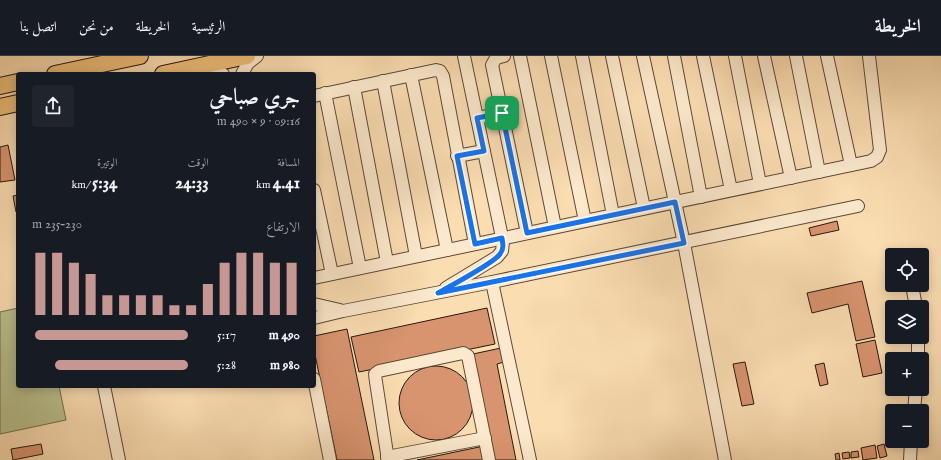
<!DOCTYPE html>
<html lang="ar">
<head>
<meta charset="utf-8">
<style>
	:root { --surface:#171b24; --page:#20242c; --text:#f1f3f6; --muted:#9ea1a6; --line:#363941; --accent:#c59692 }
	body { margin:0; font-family:"IM FELL English",Amiri,serif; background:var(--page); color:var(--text); direction:rtl; height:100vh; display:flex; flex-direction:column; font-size:15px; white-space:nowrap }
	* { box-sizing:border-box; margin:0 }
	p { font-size:13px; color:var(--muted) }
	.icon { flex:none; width:22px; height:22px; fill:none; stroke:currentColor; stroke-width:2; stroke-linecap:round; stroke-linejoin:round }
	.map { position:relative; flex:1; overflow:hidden; direction:ltr }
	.details { position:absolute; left:16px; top:16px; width:300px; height:316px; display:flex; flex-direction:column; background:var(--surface); border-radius:4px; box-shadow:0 2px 10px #0003; direction:rtl }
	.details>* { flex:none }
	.tools { position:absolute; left:885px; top:192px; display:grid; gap:8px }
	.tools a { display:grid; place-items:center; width:44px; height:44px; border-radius:4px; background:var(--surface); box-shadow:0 2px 10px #0003; font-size:20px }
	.pin { position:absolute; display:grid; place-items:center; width:34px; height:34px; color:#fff; margin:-17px; border-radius:8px; box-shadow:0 2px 6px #0006 }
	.round { display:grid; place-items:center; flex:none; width:42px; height:42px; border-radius:4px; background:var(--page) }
	.head { display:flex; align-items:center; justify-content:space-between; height:68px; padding:0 16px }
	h1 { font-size:22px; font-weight:700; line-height:30px }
	.stats { display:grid; grid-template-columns:repeat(3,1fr); gap:6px; height:68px; padding:4px 16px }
	.stats div { display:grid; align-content:center }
	.stats b { font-size:17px; font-weight:700 }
	.stats small { font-size:11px; font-weight:400 }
	.stats p { font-size:11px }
	.chart { height:112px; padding:8px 16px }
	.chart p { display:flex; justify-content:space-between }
	.chart svg { width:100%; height:72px; margin-top:4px; stroke:var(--accent); stroke-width:6 }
	ul { padding:0 16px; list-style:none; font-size:13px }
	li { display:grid; grid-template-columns:64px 48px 1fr; align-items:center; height:30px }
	li i { height:10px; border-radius:5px; background:var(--accent) }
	header { display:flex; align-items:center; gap:24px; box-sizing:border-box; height:56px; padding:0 20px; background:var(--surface); border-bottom:1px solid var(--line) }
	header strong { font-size:19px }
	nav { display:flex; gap:22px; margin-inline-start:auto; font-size:14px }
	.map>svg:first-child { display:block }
	.green { fill:#b9c290; stroke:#706d50 }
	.building { fill:#d8946f; stroke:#26180f }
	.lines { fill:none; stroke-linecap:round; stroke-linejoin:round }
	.minor-casing { stroke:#5b4938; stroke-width:14 }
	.major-casing { stroke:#26180f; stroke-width:18 }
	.minor { stroke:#fce9cd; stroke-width:12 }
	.major { stroke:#eebe79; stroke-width:16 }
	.route-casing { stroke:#fff; stroke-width:8 }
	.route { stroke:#1a73e8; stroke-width:5 }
</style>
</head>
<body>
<header>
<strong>الخريطة</strong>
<nav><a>الرئيسية</a><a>الخريطة</a><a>من نحن</a><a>اتصل بنا</a></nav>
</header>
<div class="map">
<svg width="941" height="404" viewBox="0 0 941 404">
	<rect width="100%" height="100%" fill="#fbddb2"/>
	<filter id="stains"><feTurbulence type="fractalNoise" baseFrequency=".005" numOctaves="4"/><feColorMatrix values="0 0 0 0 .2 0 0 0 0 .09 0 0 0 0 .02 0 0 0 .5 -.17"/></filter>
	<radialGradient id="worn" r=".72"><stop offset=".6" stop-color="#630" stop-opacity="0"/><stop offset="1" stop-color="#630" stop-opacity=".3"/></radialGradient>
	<path class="green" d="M18,252V330H59L66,364L0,378V256Z"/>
	<g class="building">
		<path d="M8,89L15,124L0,126V91Z"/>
		<path d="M18,139V156H16L13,140Z"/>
		<path d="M837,165L839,174L811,180L809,172Z"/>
		<path d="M862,225L875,281L856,285L848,248L812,257L807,237Z"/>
		<path d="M487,252L495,288L359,316L351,281Z"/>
		<path d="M347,273L374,404H337L314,294V280Z"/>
		<path d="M875,284L882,317L863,321L856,288Z"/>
		<path d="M501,292L504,306L497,308L516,404H494L473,298Z"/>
		<path d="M745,306L754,348L742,350L733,308Z"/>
		<path d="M824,307L828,328L820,330L815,309Z"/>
		<circle cx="436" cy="347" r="37"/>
		<path d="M41,388L43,398L13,404L11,393Z"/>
		<path d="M884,388L887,400L880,402L877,390Z"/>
		<path d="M875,389L877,402L863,404L861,392Z"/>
		<path d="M484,390L487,404H417Z"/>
		<path d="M858,395L859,401L851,402V396Z"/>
		<path d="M849,396L850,402L843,403L842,397Z"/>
		<path d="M839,397L840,404H836L835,398Z"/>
	</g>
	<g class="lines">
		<defs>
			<g id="minor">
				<path d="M504,0L496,2L492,9L527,177"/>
				<path d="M520,0L555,171"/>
				<path d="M551,0L585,165"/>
				<path d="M582,0L613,159"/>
				<path d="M612,0L644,152"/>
				<path d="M643,0L684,187L725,404"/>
				<path d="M674,0L701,141"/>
				<path d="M703,0L731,134"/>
				<path d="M735,0L760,128"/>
				<path d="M764,0L791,122"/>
				<path d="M796,0L819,116"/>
				<path d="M827,0L851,109"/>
				<path d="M201,11L217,15L223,18"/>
				<path d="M242,18L248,7L257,0"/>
				<path d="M411,19L447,194"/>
				<path d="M383,25L416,200"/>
				<path d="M354,31L387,206"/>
				<path d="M325,37L360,212"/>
				<path d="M314,40L436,14L440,15L443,20L475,188"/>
				<path d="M477,62L501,57"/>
				<path d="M457,100L484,95"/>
				<path d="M314,134L332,218"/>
				<path d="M314,222L871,105L877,101L880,94L869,0"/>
				<path d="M492,226L530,404"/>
				<path d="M912,229L916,251"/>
				<path d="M446,232L497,201L502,195L503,186L464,0"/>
				<path d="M314,248L340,254"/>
				<path d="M314,262L343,255L492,226L858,150"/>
				<path d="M918,303V281"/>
				<path d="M314,323L330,404"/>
				<path d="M104,330L119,404"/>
				<path d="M914,355L916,333"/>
				<path d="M387,401L485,382"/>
				<path d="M388,404L376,326L375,318L379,315L463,297L468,300L489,404"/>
				<path d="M910,404L911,385"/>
			</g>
			<g id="major">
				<path d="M55,18L140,0"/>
				<path d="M163,18L247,0"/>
				<path d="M0,30L18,26"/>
				<path d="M0,51L18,47"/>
			</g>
		</defs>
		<use href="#minor" class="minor-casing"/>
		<use href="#major" class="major-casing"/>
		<use href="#minor" class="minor"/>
		<use href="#major" class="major"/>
	</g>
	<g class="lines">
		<defs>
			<path id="route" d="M502,57L527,177L675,146L684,187L438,237C450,230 494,207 500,198C504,193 503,188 502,182L475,188L457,100L484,95L477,62Z"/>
		</defs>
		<use href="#route" class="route-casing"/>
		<use href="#route" class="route"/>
	</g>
	<rect width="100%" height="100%" filter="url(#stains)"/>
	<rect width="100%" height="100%" fill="url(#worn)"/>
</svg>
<div class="tools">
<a><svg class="icon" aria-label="locate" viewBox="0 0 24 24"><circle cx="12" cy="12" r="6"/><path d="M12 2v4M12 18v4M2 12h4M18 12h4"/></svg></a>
<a><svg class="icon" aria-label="layers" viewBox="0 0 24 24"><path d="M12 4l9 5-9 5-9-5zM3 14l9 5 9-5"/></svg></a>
<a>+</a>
<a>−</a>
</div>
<div class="pin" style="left:502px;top:57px;background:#1e9e55"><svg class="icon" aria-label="arrive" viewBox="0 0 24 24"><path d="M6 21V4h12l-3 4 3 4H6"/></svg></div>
<section class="details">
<div class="head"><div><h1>جري صباحي</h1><p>09:16 · 9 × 490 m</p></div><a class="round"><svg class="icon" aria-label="share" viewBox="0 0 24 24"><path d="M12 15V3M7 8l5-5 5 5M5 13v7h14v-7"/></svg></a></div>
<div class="stats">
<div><p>المسافة</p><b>4.41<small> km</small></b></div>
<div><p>الوقت</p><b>24:33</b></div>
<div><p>الوتيرة</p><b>5:34<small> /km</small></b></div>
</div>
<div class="chart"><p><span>الارتفاع</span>230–235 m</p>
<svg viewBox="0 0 160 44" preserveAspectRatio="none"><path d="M5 44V6M15 44V6M25 44V12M35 44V19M45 44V32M55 44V32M65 44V32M75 44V32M85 44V38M95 44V38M105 44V25M115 44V12M125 44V6M135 44V6M145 44V12M155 44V12"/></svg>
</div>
<ul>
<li><b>490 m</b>5:17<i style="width:98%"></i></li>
<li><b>980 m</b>5:28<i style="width:85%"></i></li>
</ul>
</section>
</div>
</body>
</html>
